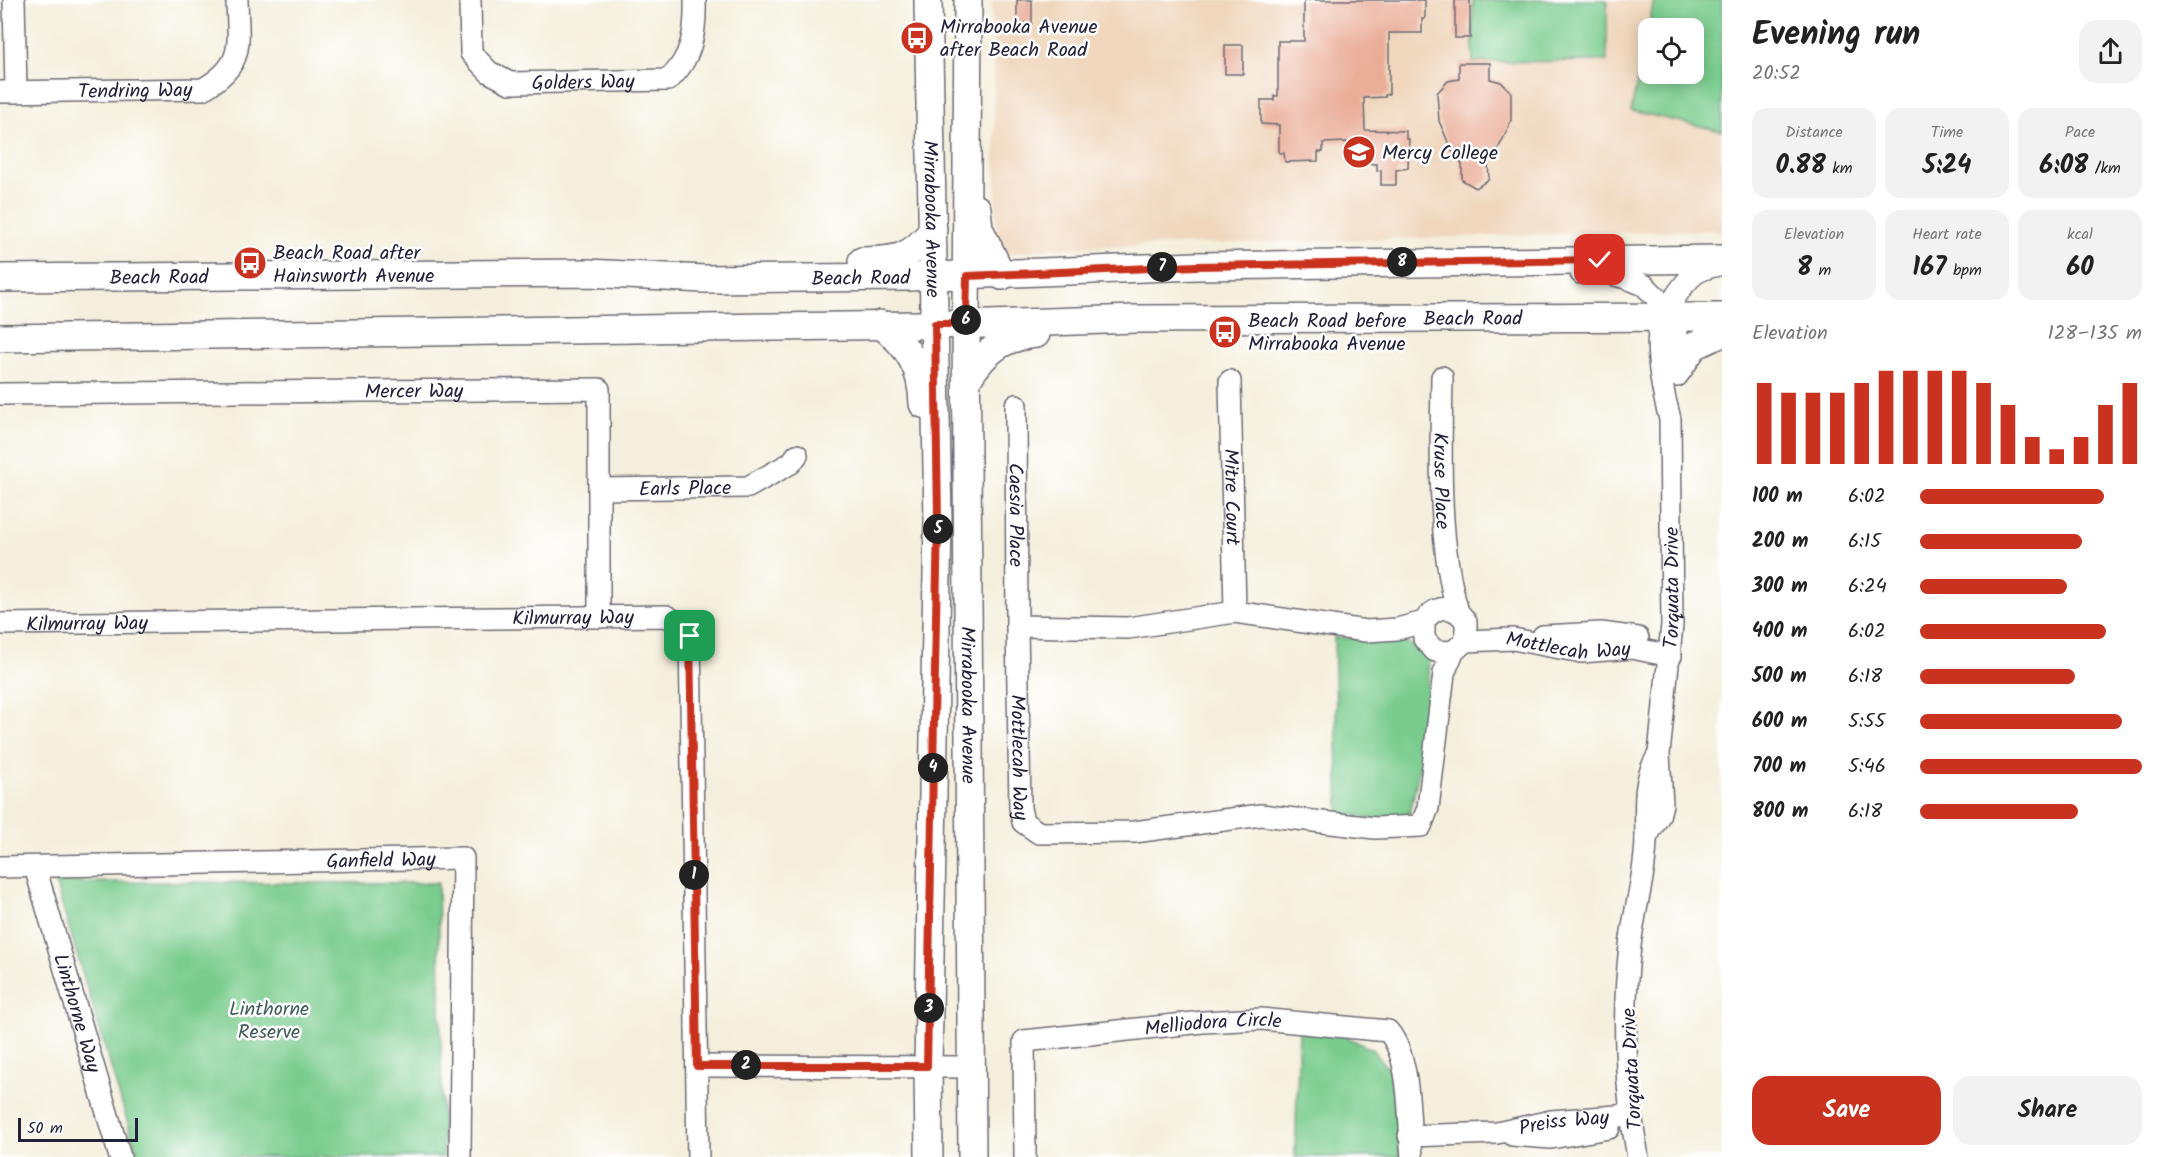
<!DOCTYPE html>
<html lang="en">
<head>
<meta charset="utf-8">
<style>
	:root { --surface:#fff; --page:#f2f2f2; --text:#222; --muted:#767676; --accent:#c8321e }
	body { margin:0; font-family:Kalam,sans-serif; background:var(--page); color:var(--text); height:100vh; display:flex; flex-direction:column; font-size:22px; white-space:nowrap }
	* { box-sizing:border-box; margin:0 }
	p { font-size:20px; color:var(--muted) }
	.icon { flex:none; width:33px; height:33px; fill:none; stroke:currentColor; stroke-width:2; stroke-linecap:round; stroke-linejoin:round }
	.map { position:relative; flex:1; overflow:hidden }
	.panel { display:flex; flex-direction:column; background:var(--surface); width:450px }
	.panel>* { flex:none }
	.fabs { position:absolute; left:1638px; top:18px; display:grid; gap:12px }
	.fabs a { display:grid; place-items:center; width:66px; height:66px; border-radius:12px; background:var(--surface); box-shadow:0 3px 15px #0003; font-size:30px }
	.scale { position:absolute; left:18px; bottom:15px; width:120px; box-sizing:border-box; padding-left:6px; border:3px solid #22223b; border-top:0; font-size:16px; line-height:21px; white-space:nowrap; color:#22223b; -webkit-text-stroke:4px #fff; paint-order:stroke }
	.pin { position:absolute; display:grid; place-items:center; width:51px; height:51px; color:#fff; margin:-26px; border-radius:12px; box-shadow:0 3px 9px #0006 }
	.km { position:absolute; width:30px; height:30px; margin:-15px; border-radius:50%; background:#222; color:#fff; font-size:16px; line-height:30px; text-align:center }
	.round { display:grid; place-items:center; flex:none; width:63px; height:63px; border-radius:18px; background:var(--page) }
	.summary { display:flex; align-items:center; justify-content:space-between; height:102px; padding:0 30px }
	h1 { font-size:33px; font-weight:800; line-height:45px }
	.figures { display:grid; grid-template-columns:repeat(3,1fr); gap:9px; height:102px; padding:6px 30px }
	.figures div { display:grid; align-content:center; border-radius:15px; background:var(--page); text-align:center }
	.figures b { font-size:26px; font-weight:800 }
	.figures small { font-size:16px; font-weight:400 }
	.figures p { font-size:16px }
	.chart { height:168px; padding:12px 30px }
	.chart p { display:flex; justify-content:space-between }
	.chart svg { width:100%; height:108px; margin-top:6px; stroke:var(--accent); stroke-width:6 }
	.cta { display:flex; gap:12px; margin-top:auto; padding:12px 30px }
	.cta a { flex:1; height:69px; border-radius:18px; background:var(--accent); color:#fff; font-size:24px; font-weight:800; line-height:69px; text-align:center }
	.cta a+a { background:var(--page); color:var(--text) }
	ul { padding:0 30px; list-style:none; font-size:20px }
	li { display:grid; grid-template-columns:96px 72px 1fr; align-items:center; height:45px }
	li i { height:15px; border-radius:8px; background:var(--accent) }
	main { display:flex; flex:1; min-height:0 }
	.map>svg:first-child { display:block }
	.built { fill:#efd6bc; fill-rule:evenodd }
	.green { fill:#7acc8e; stroke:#4e7764; stroke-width:1.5; fill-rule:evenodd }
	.building { fill:#eaad98 }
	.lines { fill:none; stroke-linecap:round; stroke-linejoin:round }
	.minor-casing { stroke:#6c6a73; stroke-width:24 }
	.major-casing { stroke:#6c6a73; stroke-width:30 }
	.minor { stroke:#fff; stroke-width:21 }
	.major { stroke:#fff; stroke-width:27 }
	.route-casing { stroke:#fff; stroke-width:12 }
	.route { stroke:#c8321e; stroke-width:8 }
	.labels { text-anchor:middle; stroke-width:5; stroke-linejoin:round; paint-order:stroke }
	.poi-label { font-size:20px; fill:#22223b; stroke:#fff; text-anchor:start }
	.street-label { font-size:20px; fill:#22223b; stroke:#fff }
	.park-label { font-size:20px; fill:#415e58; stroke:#fff }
</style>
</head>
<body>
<main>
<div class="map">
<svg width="1722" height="1157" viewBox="0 0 1722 1157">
	<rect width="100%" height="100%" fill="#fff"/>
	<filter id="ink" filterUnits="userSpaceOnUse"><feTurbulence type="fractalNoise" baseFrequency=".0167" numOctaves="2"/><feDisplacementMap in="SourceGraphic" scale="12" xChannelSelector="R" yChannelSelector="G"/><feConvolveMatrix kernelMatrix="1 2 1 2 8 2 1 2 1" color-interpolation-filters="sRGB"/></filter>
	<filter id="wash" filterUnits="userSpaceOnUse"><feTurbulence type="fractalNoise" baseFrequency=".008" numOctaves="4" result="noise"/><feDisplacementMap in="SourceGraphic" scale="24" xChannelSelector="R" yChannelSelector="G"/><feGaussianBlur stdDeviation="1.35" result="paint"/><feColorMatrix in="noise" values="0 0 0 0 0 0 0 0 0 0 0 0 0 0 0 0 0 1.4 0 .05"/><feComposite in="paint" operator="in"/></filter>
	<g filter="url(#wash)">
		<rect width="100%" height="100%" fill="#f4efdc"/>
		<path class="built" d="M992,0H1722V230L1052,248L997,255ZM1648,28H1694V74H1648Z"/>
		<g class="green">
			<path d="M1473,0H1607V61L1473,62Z"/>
			<path d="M1654,0H1722V131L1631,111ZM1648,28H1694V74H1648Z"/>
			<path d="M1334,637L1406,642L1429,656L1426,737L1410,813L1375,820L1339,812Z"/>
			<path d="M55,882L438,883L443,1157H138Z"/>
			<path d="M1335,1031L1373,1050L1390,1072L1400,1157H1295L1299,1032Z"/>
		</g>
		<g id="blocks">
			<g class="building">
				<rect x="1017" y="0" width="15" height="23"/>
				<path d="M1304,0H1425V19H1422V33H1389V94L1385,95V97L1364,98L1365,130L1406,131V139H1409L1408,168L1396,170V185H1381V170L1377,171V164L1348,163L1347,142L1323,143V152H1318V161L1285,162L1284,153H1279V125L1261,124V100H1274V96H1278V41H1304Z"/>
				<rect x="1455" y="0" width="15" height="38"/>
				<rect x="1225" y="45" width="18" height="29"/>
				<path d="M1459,63H1490V79L1501,82L1511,92V120L1506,133L1496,153L1488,162L1489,179L1476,188L1462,180V164L1452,151L1439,121L1437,93L1448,81L1459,79Z"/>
			</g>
		</g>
	</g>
	<g filter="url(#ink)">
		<use href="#blocks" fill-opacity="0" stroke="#6c6a73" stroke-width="1.5"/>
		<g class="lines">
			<defs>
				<g id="minor">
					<path d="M14,0L16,92"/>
					<path id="s1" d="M470,0L471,53L489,72L510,83L668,80C692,59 696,31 695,0"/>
					<path id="s2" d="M0,92L203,89C246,64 238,44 237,0"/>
					<path d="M1581,273H1608L1629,279L1644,285L1656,297L1666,317L1676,330L1677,376"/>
					<path id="s3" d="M1442,377C1441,450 1437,541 1458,612"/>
					<path id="s4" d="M1230,381L1235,612"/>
					<path id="s5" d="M0,394L599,389V617"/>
					<path id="s6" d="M1016,405L1017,626"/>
					<path id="s7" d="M599,489L748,487L791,463L797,455"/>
					<path id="s8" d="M1424,622V639L1435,651L1453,652L1466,640V622C1455,604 1435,604 1424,622L1397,629L1366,631L1235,612L1128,628L1017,626L1020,808L1023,822L1039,833L1134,832L1261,815L1375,828L1421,826L1428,808L1444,673L1453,652"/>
					<path id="s9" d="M0,624L666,616L679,623L690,636L698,1157"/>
					<path d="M1543,636L1601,633L1638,638"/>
					<path id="s10" d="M1465,641L1513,639L1581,652L1632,648L1671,656"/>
					<path id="s11" d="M1646,838L1659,816L1662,804L1659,754L1672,625L1670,419C1663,395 1656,357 1659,332C1661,316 1683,282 1696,273C1703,268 1714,266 1722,264"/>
					<path id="s12" d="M0,867L463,858L460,1157"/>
					<path id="s13" d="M35,867L120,1157"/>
					<path d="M697,1066L972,1067"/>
					<path d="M1512,1135L1551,1138L1609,1128"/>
					<path id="s14" d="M1409,1136L1497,1133L1551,1121L1630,1115"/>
					<path id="s15" d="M1025,1157L1024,1041L1203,1022L1261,1019L1388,1031C1412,1059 1408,1120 1412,1157"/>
					<path d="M1638,1157C1625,1090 1622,1015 1630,946C1634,911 1646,873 1646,837C1646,809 1642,783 1657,757"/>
				</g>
				<g id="major">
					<path id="s16" d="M928,0L938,520L928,1066L929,1157"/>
					<path id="s17" d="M968,0L966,324L972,1157"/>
					<path d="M977,209L979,228L1002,276"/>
					<path d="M862,261C898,260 910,259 933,230"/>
					<path id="s18" d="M0,278L588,273L704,279L908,277L1196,266L1722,259"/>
					<path d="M880,324C909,346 922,368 923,404"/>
					<path id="s19" d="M0,338L990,324L1136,319L1722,317"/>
					<path d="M1677,371L1694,346L1722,333"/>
					<path d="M967,380C984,352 1002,337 1036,334"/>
				</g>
			</defs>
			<use href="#minor" class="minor-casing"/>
			<use href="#major" class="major-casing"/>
			<use href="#minor" class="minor"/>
			<use href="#major" class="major"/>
		</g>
	</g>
	<g class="lines" filter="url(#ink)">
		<defs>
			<path id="route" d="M690,636L697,1066H927L938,520L935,324H966L967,276L1196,266L1600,260"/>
		</defs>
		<use href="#route" class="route-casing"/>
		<use href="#route" class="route"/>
	</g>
	<defs>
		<symbol id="bus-disc" viewBox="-11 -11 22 22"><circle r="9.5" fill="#c8321e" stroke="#fff"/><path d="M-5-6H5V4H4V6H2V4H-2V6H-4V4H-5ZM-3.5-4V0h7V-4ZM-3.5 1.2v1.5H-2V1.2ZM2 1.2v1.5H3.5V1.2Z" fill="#fff"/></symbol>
		<symbol id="school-disc" viewBox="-11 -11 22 22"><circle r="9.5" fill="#c8321e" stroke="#fff"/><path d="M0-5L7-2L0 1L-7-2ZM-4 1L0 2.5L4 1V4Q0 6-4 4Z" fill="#fff"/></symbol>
	</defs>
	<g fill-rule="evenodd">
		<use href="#bus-disc" x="898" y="19" width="38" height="38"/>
		<use href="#school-disc" x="1340" y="133" width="38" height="38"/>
		<use href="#bus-disc" x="231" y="244" width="38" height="38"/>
		<use href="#bus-disc" x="1206" y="313" width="38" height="38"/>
	</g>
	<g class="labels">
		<g class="poi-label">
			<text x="940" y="33">Mirrabooka Avenue<tspan x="940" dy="23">after Beach Road</tspan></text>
			<text x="1382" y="159">Mercy College</text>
			<text x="273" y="259">Beach Road after<tspan x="273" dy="23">Hainsworth Avenue</tspan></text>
			<text x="1248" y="327">Beach Road before<tspan x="1248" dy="23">Mirrabooka Avenue</tspan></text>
		</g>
		<g class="street-label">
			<text dy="7" stroke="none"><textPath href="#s1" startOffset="176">Golders Way</textPath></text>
			<text dy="7" stroke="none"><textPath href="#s2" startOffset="135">Tendring Way</textPath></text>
			<text dy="7" stroke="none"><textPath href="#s16" startOffset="219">Mirrabooka Avenue</textPath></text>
			<text dy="7" stroke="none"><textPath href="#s18" startOffset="159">Beach Road</textPath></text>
			<text dy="7" stroke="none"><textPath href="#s18" startOffset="861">Beach Road</textPath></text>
			<text dy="7" stroke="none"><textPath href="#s19" startOffset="1473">Beach Road</textPath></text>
			<text dy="7" stroke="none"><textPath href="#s5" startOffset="414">Mercer Way</textPath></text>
			<text dy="7" stroke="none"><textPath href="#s3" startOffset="104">Kruse Place</textPath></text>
			<text dy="7" stroke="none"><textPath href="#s7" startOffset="86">Earls Place</textPath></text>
			<text dy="7" stroke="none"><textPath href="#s4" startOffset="116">Mitre Court</textPath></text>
			<text dy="7" stroke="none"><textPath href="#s6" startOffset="110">Caesia Place</textPath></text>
			<text dy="7" stroke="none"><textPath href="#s11" startOffset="255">Torquata Drive</textPath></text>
			<text dy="7" stroke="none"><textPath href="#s9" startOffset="573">Kilmurray Way</textPath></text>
			<text dy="7" stroke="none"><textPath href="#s9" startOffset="87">Kilmurray Way</textPath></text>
			<text dy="7" stroke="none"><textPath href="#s10" startOffset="104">Mottlecah Way</textPath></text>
			<text dy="7" stroke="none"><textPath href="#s17" startOffset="705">Mirrabooka Avenue</textPath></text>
			<text dy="7" stroke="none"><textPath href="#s8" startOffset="681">Mottlecah Way</textPath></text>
			<text dy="7" stroke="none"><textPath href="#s12" startOffset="381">Ganfield Way</textPath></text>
			<text dy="7" stroke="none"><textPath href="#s13" startOffset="152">Linthorne Way</textPath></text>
			<text dy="7" stroke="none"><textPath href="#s15" startOffset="306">Melliodora Circle</textPath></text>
			<text transform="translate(1631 1069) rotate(-93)" y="7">Torquata Drive</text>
			<text dy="7" stroke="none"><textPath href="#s14" startOffset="156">Preiss Way</textPath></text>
		</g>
		<g class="park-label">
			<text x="269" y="1015">Linthorne<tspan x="269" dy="23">Reserve</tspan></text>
		</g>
	</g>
</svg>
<div class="fabs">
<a><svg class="icon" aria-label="locate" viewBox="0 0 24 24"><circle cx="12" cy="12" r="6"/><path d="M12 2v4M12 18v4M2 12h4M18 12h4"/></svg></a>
</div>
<div class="scale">50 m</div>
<div class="pin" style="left:690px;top:636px;background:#1e9e55"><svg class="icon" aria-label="arrive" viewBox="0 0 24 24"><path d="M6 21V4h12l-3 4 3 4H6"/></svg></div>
<div class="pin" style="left:1600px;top:260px;background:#d93025"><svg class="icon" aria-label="check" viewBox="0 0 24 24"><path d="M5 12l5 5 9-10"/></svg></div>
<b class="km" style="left:694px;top:875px">1</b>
<b class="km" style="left:746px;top:1065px">2</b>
<b class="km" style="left:929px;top:1008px">3</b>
<b class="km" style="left:933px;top:768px">4</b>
<b class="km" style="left:938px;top:529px">5</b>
<b class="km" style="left:966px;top:320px">6</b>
<b class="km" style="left:1162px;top:267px">7</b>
<b class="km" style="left:1402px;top:262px">8</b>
</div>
<section class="panel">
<div class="summary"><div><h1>Evening run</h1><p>20:52</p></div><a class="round"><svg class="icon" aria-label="share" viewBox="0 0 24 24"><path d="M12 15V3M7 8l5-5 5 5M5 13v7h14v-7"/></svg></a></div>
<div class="figures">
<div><p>Distance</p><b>0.88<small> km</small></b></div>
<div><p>Time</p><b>5:24</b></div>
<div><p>Pace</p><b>6:08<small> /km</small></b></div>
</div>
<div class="figures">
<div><p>Elevation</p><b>8<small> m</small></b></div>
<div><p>Heart rate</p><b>167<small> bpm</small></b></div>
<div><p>kcal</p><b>60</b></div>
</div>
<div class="chart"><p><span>Elevation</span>128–135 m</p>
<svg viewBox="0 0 160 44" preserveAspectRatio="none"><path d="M5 44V11M15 44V15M25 44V15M35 44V15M45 44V11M55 44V6M65 44V6M75 44V6M85 44V6M95 44V11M105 44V20M115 44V33M125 44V38M135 44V33M145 44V20M155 44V11"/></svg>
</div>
<ul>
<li><b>100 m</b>6:02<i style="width:83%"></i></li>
<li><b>200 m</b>6:15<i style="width:73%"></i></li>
<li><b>300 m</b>6:24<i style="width:66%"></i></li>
<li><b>400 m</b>6:02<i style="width:84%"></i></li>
<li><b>500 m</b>6:18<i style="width:70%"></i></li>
<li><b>600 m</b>5:55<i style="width:91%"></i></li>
<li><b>700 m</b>5:46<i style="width:100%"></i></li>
<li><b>800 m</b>6:18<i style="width:71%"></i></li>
</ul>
<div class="cta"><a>Save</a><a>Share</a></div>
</section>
</main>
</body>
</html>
